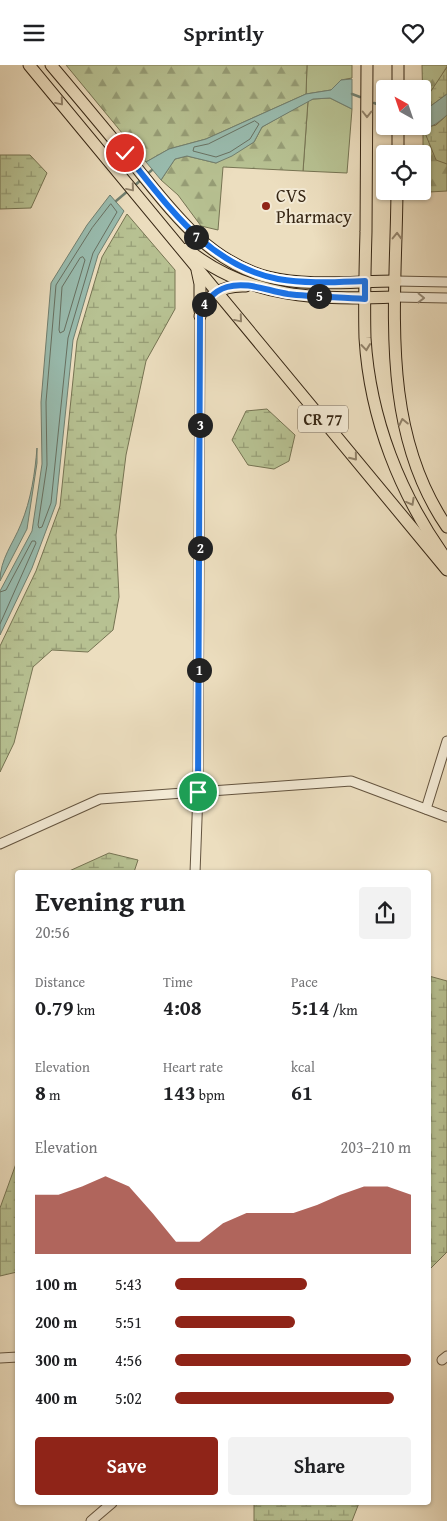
<!DOCTYPE html>
<html lang="en">
<head>
<meta charset="utf-8">
<style>
	:root { --surface:#fff; --page:#f2f2f2; --text:#202124; --muted:#757577; --accent:#8f2418 }
	body { margin:0; font-family:"Gentium Book Plus",serif; background:var(--page); color:var(--text); height:100vh; display:flex; flex-direction:column; font-size:19px; white-space:nowrap }
	* { box-sizing:border-box; margin:0 }
	p { font-size:16px; color:var(--muted) }
	.icon { flex:none; width:28px; height:28px; fill:none; stroke:currentColor; stroke-width:2; stroke-linecap:round; stroke-linejoin:round }
	.map { position:relative; flex:1; overflow:hidden }
	.side { position:absolute; left:15px; top:805px; width:416px; height:635px; display:flex; flex-direction:column; background:var(--surface); border-radius:5px; box-shadow:0 1px 4px #0004 }
	.side>* { flex:none }
	.needle { width:32px; rotate:320deg }
	.controls { position:absolute; left:376px; top:15px; display:grid; gap:10px }
	.controls a { display:grid; place-items:center; width:55px; height:55px; border-radius:5px; background:var(--surface); box-shadow:0 1px 4px #0004; font-size:25px }
	.pin { position:absolute; display:grid; place-items:center; width:42px; height:42px; color:#fff; margin:-21px; border:2px solid #fff; border-radius:50%; box-shadow:0 1px 5px #0007 }
	.km { position:absolute; width:25px; height:25px; margin:-12px; border-radius:50%; background:#222; color:#fff; font-size:14px; line-height:25px; text-align:center }
	.round { display:grid; place-items:center; flex:none; width:52px; height:52px; border-radius:5px; background:var(--page) }
	.overview { display:flex; align-items:center; justify-content:space-between; height:85px; padding:0 20px }
	h1 { font-size:28px; font-weight:700; line-height:38px }
	.stats { display:grid; grid-template-columns:repeat(3,1fr); gap:8px; height:85px; padding:5px 20px }
	.stats div { display:grid; align-content:center }
	.stats b { font-size:21px; font-weight:700 }
	.stats small { font-size:14px; font-weight:400 }
	.stats p { font-size:14px }
	.chart { height:140px; padding:10px 20px }
	.chart p { display:flex; justify-content:space-between }
	.chart svg { width:100%; height:90px; margin-top:5px; fill:var(--accent); opacity:.7 }
	.cta { display:flex; gap:10px; margin-top:auto; padding:10px 20px }
	.cta a { flex:1; height:58px; border-radius:5px; background:var(--accent); color:#fff; font-size:20px; font-weight:700; line-height:58px; text-align:center }
	.cta a+a { background:var(--page); color:var(--text) }
	ul { padding:0 20px; list-style:none; font-size:16px }
	li { display:grid; grid-template-columns:80px 60px 1fr; align-items:center; height:38px }
	li i { height:12px; border-radius:6px; background:var(--accent) }
	header { display:flex; justify-content:space-between; align-items:center; height:65px; padding:0 20px; background:var(--surface); font-size:22px; font-weight:700 }
	.map>svg:first-child { display:block }
	.green { fill:#b7c192; stroke:#767453 }
	.forest { fill:url(#forest-firs); stroke:#767453 }
	.wetland { fill:url(#wetland-marsh); stroke:#767453 }
	.water { fill:#99bcaf; stroke:#718071 }
	.lines { fill:none; stroke-linecap:round; stroke-linejoin:round }
	.shore { stroke:#687162; stroke-width:1 }
	.stream { stroke:#718071; stroke-width:2.5 }
	.minor-casing { stroke:#64543f; stroke-width:11 }
	.major-casing { stroke:#362614; stroke-width:13 }
	.minor { stroke:#f3ead5; stroke-width:9 }
	.major { stroke:#ecdebf; stroke-width:11 }
	.oneway { stroke:#91826a }
	.oneway2 { stroke:#948874 }
	.route-casing { stroke:#fff; stroke-width:10 }
	.route { stroke:#1a73e8; stroke-width:6 }
	.poi-dot { fill:#8f2418; stroke:#f3ead5; stroke-width:2 }
	.labels { text-anchor:middle; stroke-width:4; stroke-linejoin:round; paint-order:stroke }
	.shield { fill:#f3ead5; stroke:#6f614e; stroke-width:1 }
	.shield-label { font-size:16px; font-weight:bold; fill:#362614 }
	.poi-label { font-size:18px; fill:#362614; stroke:#f3ead5; text-anchor:start }
</style>
</head>
<body>
<header><svg class="icon" aria-label="menu" viewBox="0 0 24 24"><path d="M4 6h16M4 12h16M4 18h16"/></svg>Sprintly<svg class="icon" aria-label="heart" viewBox="0 0 24 24"><path d="M12 20l-8-8c-3-5 5-10 8-4 3-6 11-1 8 4z"/></svg></header>
<div class="map">
<svg width="447" height="1456" viewBox="0 0 447 1456">
	<defs>
		<pattern id="forest-firs" width="22" height="20" patternUnits="userSpaceOnUse" patternTransform="scale(1.25)"><rect width="22" height="20" fill="#b7c192"/><path d="M5 1l3.5 6h-7zM16 11l3.5 6h-7z" fill="#969d76"/></pattern>
		<pattern id="wetland-marsh" width="20" height="14" patternUnits="userSpaceOnUse" patternTransform="scale(1.25)"><rect width="20" height="14" fill="#b7c192"/><path d="M1 5h8M5 5V1M11 12h8M15 12V8" fill="none" stroke="#969d76"/></pattern>
	</defs>
	<rect width="100%" height="100%" fill="#ecdebf"/>
	<filter id="stains"><feTurbulence type="fractalNoise" baseFrequency=".004" numOctaves="4"/><feColorMatrix values="0 0 0 0 .2 0 0 0 0 .09 0 0 0 0 .02 0 0 0 .5 -.17"/></filter>
	<radialGradient id="worn" r=".72"><stop offset=".6" stop-color="#630" stop-opacity="0"/><stop offset="1" stop-color="#630" stop-opacity=".3"/></radialGradient>
	<g class="green">
		<path d="M307,0H352V13L341,15L331,25L306,29Z"/>
		<path d="M330,33L352,44L347,108L303,106L308,36L313,34Z"/>
	</g>
	<g class="forest">
		<path d="M66,0H307L306,29L206,74L169,84L146,97Z"/>
		<path d="M422,0H447V29L423,44Z"/>
		<path d="M308,36L303,106L223,102L218,165L201,161L178,130L161,115L175,94L187,91L216,98L254,77L262,62Z"/>
		<path d="M447,50V126L429,127L423,112V63L436,60Z"/>
	</g>
	<g class="wetland">
		<path d="M447,2V29L428,43L423,44V38Z"/>
		<path d="M447,50V99L436,95L423,63L436,60Z"/>
		<path d="M0,90H30L47,108L31,143L0,144Z"/>
		<path d="M127,149L175,205V244L146,296L126,390L116,470L119,532L113,565L88,587L52,585L33,602L14,678L0,707V581L36,506L60,441L77,276L102,192Z"/>
		<path d="M267,344L295,370L289,396L274,404L248,400L232,375L246,346Z"/>
		<path d="M109,788L138,795L134,807H67Z"/>
		<path d="M429,911L447,916V1187L429,1205Z"/>
		<path d="M17,1096V1207L0,1211V1143Z"/>
		<path d="M254,1438H359L352,1456H254Z"/>
	</g>
	<g class="water">
		<path d="M352,14V44L330,33L313,34L262,62L254,77L232,91L216,98L187,91L175,94L161,115L146,97L169,84L206,74L306,29L331,25L341,15Z"/>
		<path d="M447,29V50C439,57 429,66 418,61H422L423,44L428,43Z"/>
		<path d="M110,130L124,146L98,190L73,275L56,439L32,503L0,570V526L32,466L42,399L41,337L51,218L87,160Z"/>
		<path d="M37,383V398L27,464L0,516C0,494 13,479 21,459C31,435 35,408 37,383Z"/>
	</g>
	<g class="lines">
		<g class="shore">
			<path d="M255,56L259,59L250,74L230,87L216,92L193,86L194,82L208,79Z"/>
			<path d="M111,139L117,147L93,188L68,273L51,438L42,462L39,463L38,460L47,400L46,337L56,220L92,163Z"/>
			<path d="M83,192L85,195L64,266L60,268L59,265L62,222L80,193Z"/>
			<path d="M0,527L6,525L32,476H35L36,478L0,559"/>
		</g>
		<g class="stream">
			<path d="M352,29L360,32"/>
			<path d="M374,38L385,42"/>
			<path d="M146,110L152,105"/>
			<path d="M133,122L142,114"/>
			<path d="M116,136L129,125"/>
		</g>
		<defs>
			<g id="minor">
				<path d="M396,216L447,217"/>
				<path d="M395,232L447,233"/>
				<path d="M426,744L447,676"/>
				<path d="M0,779L100,734L351,716L447,752"/>
				<path d="M195,808L198,727L200,251"/>
				<path d="M0,1293L18,1292"/>
				<path d="M442,1295L447,1291"/>
				<path d="M91,1456L112,1438"/>
			</g>
			<g id="major">
				<path d="M29,0L447,505"/>
				<path d="M51,0C78,32 105,64 131,96C170,143 206,196 268,212C309,222 354,216 396,216"/>
				<path d="M367,0C367,56 366,111 366,167C365,202 364,238 365,273C370,354 400,430 447,495"/>
				<path d="M398,24V0"/>
				<path d="M398,89V61"/>
				<path d="M397,126C396,240 379,363 447,462"/>
				<path d="M187,184C248,234 320,235 395,232"/>
				<path d="M197,205L200,219V246"/>
				<path d="M200,251C206,229 224,220 246,221"/>
			</g>
		</defs>
		<use href="#minor" class="minor-casing"/>
		<use href="#major" class="major-casing"/>
		<use href="#minor" class="minor"/>
		<use href="#major" class="major"/>
	</g>
	<defs><path id="oneway-chevron" d="M-2-3.5L2.5 0L-2 3.5" fill="none" stroke-width="1.6" stroke-linecap="round" stroke-linejoin="round" transform="scale(1.25)"/></defs>
	<g class="oneway">
		<use href="#oneway-chevron" transform="translate(60 37) rotate(50)"/>
		<use href="#oneway-chevron" transform="translate(367 49) rotate(90)"/>
		<use href="#oneway-chevron" transform="translate(131 123) rotate(50)"/>
		<use href="#oneway-chevron" transform="translate(397 171) rotate(-89)"/>
		<use href="#oneway-chevron" transform="translate(239 254) rotate(50)"/>
		<use href="#oneway-chevron" transform="translate(366 282) rotate(84)"/>
		<use href="#oneway-chevron" transform="translate(403 357) rotate(-102)"/>
		<use href="#oneway-chevron" transform="translate(354 392) rotate(51)"/>
		<use href="#oneway-chevron" transform="translate(411 437) rotate(61)"/>
	</g>
	<use class="oneway2" href="#oneway-chevron" transform="translate(421 233) rotate(1)"/>
	<g class="lines">
		<defs>
			<path id="route" d="M125,88C168,140 207,200 278,214C306,219 336,217 365,216V234C339,232 313,232 288,229C268,226 247,216 227,222C213,226 204,238 200,251L198,727"/>
		</defs>
		<use href="#route" class="route-casing"/>
		<use href="#route" class="route"/>
	</g>
	<circle class="poi-dot" cx="266" cy="141" r="5"/>
	<g class="labels">
		<rect class="shield" x="298" y="340.5" width="50" height="27" rx="4"/>
		<g class="shield-label">
			<text x="323" y="360">CR 77</text>
		</g>
		<g class="poi-label">
			<text x="276" y="137">CVS<tspan x="276" dy="21">Pharmacy</tspan></text>
		</g>
	</g>
	<rect width="100%" height="100%" filter="url(#stains)"/>
	<rect width="100%" height="100%" fill="url(#worn)"/>
</svg>
<div class="controls">
<a><svg class="needle" viewBox="-14 -14 28 28"><path d="M0-13l5 13h-10z" fill="#e53935"/><path d="M0 13l5-13h-10z" fill="#757577"/></svg></a>
<a><svg class="icon" aria-label="locate" viewBox="0 0 24 24"><circle cx="12" cy="12" r="6"/><path d="M12 2v4M12 18v4M2 12h4M18 12h4"/></svg></a>
</div>
<div class="pin" style="left:198px;top:727px;background:#1e9e55"><svg class="icon" aria-label="arrive" viewBox="0 0 24 24"><path d="M6 21V4h12l-3 4 3 4H6"/></svg></div>
<div class="pin" style="left:125px;top:88px;background:#d93025"><svg class="icon" aria-label="check" viewBox="0 0 24 24"><path d="M5 12l5 5 9-10"/></svg></div>
<b class="km" style="left:199px;top:605px">1</b>
<b class="km" style="left:200px;top:483px">2</b>
<b class="km" style="left:200px;top:360px">3</b>
<b class="km" style="left:204px;top:239px">4</b>
<b class="km" style="left:319px;top:231px">5</b>
<b class="km" style="left:196px;top:172px">7</b>
<section class="side">
<div class="overview"><div><h1>Evening run</h1><p>20:56</p></div><a class="round"><svg class="icon" aria-label="share" viewBox="0 0 24 24"><path d="M12 15V3M7 8l5-5 5 5M5 13v7h14v-7"/></svg></a></div>
<div class="stats">
<div><p>Distance</p><b>0.79<small> km</small></b></div>
<div><p>Time</p><b>4:08</b></div>
<div><p>Pace</p><b>5:14<small> /km</small></b></div>
</div>
<div class="stats">
<div><p>Elevation</p><b>8<small> m</small></b></div>
<div><p>Heart rate</p><b>143<small> bpm</small></b></div>
<div><p>kcal</p><b>61</b></div>
</div>
<div class="chart"><p><span>Elevation</span>203–210 m</p>
<svg viewBox="0 0 160 44" preserveAspectRatio="none"><path d="M0 44V15L10 15L20 11L30 6L40 11L50 24L60 38L70 38L80 29L90 24L100 24L110 24L120 20L130 15L140 11L150 11L160 15V44z"/></svg>
</div>
<ul>
<li><b>100 m</b>5:43<i style="width:56%"></i></li>
<li><b>200 m</b>5:51<i style="width:51%"></i></li>
<li><b>300 m</b>4:56<i style="width:100%"></i></li>
<li><b>400 m</b>5:02<i style="width:93%"></i></li>
</ul>
<div class="cta"><a>Save</a><a>Share</a></div>
</section>
</div>
</body>
</html>
